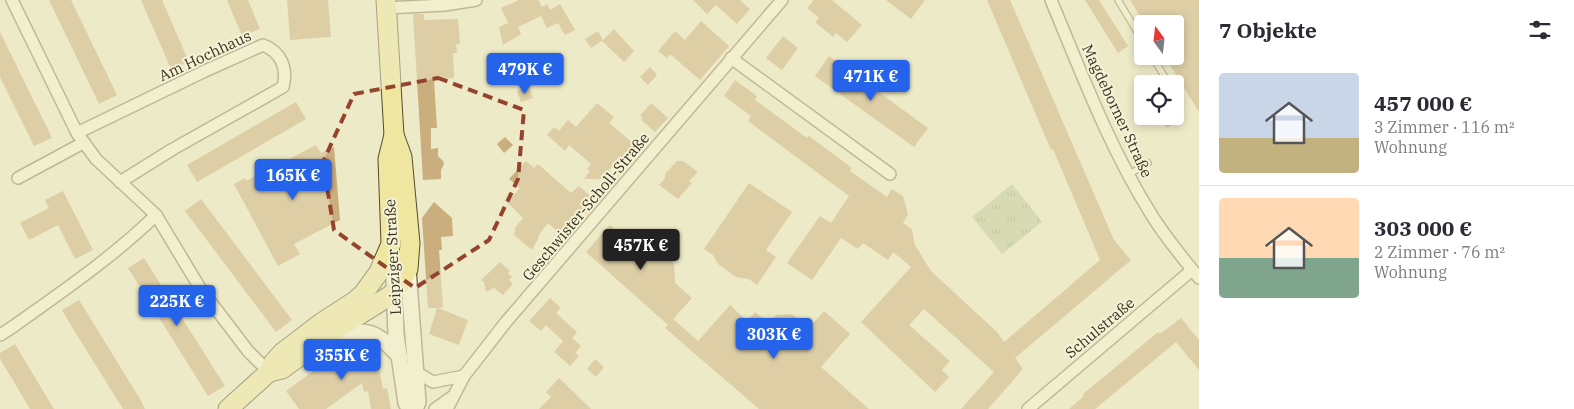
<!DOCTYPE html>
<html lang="de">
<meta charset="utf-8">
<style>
:root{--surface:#fff;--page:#f2f2f3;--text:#2b2b33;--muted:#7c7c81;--line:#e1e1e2;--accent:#2563eb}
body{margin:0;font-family:"IBM Plex Serif",serif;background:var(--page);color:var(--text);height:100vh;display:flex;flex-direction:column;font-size:19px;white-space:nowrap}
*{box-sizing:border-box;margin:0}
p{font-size:16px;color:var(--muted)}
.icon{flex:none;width:28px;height:28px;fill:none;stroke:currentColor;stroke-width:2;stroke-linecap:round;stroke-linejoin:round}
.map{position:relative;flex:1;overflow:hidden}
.drawer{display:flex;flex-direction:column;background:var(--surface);width:375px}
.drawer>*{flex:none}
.needle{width:32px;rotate:345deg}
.fabs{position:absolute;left:1134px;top:15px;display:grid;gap:10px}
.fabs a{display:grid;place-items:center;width:50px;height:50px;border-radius:5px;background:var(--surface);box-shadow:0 2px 8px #0003;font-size:25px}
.price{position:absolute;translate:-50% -42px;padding:0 11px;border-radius:5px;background:var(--accent);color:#fff;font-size:16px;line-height:32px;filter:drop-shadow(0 1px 2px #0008)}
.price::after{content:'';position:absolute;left:50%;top:30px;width:15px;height:11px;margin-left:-8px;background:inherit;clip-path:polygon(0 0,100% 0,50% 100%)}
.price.active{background:#222;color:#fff}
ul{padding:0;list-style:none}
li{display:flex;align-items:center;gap:15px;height:125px;padding:0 20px}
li+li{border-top:1px solid var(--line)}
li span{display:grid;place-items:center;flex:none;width:140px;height:100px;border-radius:5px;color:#555}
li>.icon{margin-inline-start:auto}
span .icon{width:60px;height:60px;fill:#fffc;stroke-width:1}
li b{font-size:21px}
h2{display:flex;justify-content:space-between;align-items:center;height:60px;padding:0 20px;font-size:21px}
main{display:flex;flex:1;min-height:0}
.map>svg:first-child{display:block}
.park{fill:url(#park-tufts)}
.building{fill:#caae7e}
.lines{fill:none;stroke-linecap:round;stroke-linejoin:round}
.service-casing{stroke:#887d5d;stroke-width:8}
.minor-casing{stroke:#887d5d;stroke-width:14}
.tertiary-casing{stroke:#887d5d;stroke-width:18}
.primary-casing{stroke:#564a31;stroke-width:21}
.service{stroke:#f8f5da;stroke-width:5.5}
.minor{stroke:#f8f5da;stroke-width:11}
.tertiary{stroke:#f8f5da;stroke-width:15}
.primary{stroke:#efe7a0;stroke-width:19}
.marked{fill:none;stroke:#96432e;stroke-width:4;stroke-dasharray:10 6;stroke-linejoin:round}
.labels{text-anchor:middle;stroke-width:4;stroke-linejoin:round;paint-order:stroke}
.street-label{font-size:15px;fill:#393120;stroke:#f5f2d6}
</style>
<main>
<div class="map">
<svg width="1199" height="409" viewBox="0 0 1199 409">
<defs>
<pattern id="park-tufts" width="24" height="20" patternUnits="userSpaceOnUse" patternTransform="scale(1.25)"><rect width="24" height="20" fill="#bbcb9b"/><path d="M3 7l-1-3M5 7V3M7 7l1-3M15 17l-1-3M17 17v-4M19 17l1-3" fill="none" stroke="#99a57e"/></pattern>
</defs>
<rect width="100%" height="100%" fill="#edeac7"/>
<path class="park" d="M 1012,184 L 1042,222 L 1002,254 L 972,217 Z"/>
<g class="building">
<path d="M 49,0 L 71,0 L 117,95 L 99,104 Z"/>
<path d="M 141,0 L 162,0 L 189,62 L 171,69 Z"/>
<path d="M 227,0 L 248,0 L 260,29 L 242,36 Z"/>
<path d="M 287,0 L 328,0 L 331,37 L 290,40 Z"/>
<path d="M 519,0 L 538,0 L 542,7 L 547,4 L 550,10 L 560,4 L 575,30 L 565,35 L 558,23 L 547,28 L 541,16 L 518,27 L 521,34 L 503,45 L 499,27 L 508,23 L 501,8 Z"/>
<path d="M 693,0 L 740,0 L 750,9 L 737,24 L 716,5 L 707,14 Z"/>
<path d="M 814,0 L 832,0 L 862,25 L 847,42 L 836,33 L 833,37 L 815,22 L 819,18 L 807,8 Z"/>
<path d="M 886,0 L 925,0 L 911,19 Z"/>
<path d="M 987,0 L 1010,0 L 1114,240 L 1131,260 L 1015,358 L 1023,369 L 988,409 L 961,409 L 994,372 L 924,309 L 909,325 L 950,361 L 942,370 L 949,377 L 935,392 L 861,322 L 911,267 L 893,252 L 888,260 L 863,243 L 858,249 L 841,238 L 812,280 L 787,263 L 820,216 L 831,223 L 849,196 L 748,121 L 751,116 L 724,96 L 735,80 L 757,96 L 755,100 L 807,138 L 809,136 L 852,168 L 850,171 L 887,197 L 892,189 L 903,196 L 908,214 L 903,223 L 912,229 L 915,245 L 931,271 L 997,332 L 1004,342 L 1100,260 L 1053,149 L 1051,150 Z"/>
<path d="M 1085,0 L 1099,0 L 1128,46 L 1118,53 Z"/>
<path d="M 1130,0 L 1199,0 L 1199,112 L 1170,65 L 1175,61 L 1175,24 L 1145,24 Z"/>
<path d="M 413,14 L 424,14 L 424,20 L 458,19 L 460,44 L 456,44 L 457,53 L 453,53 L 454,78 L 434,80 L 437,128 L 431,128 L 431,149 L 438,148 L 438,156 L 443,161 L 444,164 L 441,170 L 441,179 L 423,180 Z"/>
<path d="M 701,21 L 729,46 L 700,80 L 670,54 L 667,58 L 658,51 L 675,31 L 685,40 Z"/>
<path d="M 614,29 L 634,51 L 624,62 L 602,41 Z"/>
<path d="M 598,31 L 603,40 L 591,48 L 585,39 Z"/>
<path d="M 0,32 L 52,138 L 34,146 L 0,77 Z"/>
<path d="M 783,36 L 798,48 L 782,70 L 766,58 Z"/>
<path d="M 829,56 L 928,128 L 914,147 L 815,76 Z"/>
<path d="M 650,67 L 657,75 L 648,85 L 640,77 Z"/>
<path d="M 529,87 L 533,98 L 521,102 L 517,91 Z"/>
<path d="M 296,102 L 306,119 L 197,182 L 187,165 Z"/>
<path d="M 597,103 L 614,117 L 609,123 L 634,144 L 622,158 L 620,156 L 609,170 L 611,175 L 604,176 L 601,179 L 584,179 L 590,171 L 587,169 L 591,164 L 569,145 L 565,151 L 547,135 L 554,127 L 559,131 L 568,120 L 576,127 Z"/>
<path d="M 651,103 L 668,118 L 655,132 L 641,120 L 643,118 L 640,116 Z"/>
<path d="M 1159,116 L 1171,116 L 1175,123 L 1167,128 Z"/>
<path d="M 505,137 L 513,145 L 504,153 L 497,144 Z"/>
<path d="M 316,145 L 321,153 L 334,147 L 340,220 L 294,244 L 300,254 L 278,266 L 234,184 L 245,178 L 246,181 Z"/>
<path d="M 526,161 L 534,168 L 538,164 L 571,193 L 579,186 L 596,201 L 564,237 L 548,223 L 539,235 L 538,239 L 532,250 L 513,234 L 516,231 L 514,229 L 523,218 L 507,202 L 520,188 L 509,179 Z"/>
<path d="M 677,161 L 683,161 L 698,172 L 689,181 L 692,183 L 678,199 L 659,185 L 665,178 L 665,174 Z"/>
<path d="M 749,183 L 792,212 L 766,250 L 776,257 L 757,285 L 749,279 L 736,277 L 718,264 L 713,255 L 704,249 Z"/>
<path d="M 63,191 L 93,250 L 75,259 L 58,225 L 29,240 L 20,223 L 49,208 L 45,200 Z"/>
<path d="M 201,199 L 292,320 L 276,332 L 185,211 Z"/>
<path d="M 434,202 L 452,218 L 453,236 L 441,237 L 442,250 L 439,250 L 443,307 L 438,308 L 468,320 L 459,345 L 429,334 L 437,308 L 428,308 L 422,218 Z"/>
<path d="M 610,225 L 617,232 L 636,230 L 674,263 L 675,283 L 692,298 L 668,325 L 586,252 Z"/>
<path d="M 144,258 L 225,386 L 208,396 L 128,268 Z"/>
<path d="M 500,262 L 510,271 L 508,273 L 512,277 L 509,280 L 513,284 L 503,295 L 494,288 L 486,292 L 484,282 L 481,280 Z"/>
<path d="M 550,298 L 561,308 L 556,313 L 577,332 L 572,338 L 581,346 L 575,353 L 579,356 L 570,366 L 554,352 L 563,341 L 546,325 L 541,331 L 529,321 Z"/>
<path d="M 79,300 L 140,399 L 145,409 L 123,409 L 75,332 L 62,310 Z"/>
<path d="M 730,305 L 747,321 L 755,312 L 769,323 L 776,315 L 792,314 L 809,328 L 824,311 L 850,334 L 821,367 L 869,409 L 759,409 L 665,328 L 673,319 L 698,341 Z"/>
<path d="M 1181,318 L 1199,340 L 1199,370 L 1176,342 L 1095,409 L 1069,409 L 1084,396 L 1083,394 L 1128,357 L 1158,332 L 1160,334 Z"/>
<path d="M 15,344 L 28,366 L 54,409 L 30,409 L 11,377 L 0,359 L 0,353 Z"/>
<path d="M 350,344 L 377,356 L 383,389 L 387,388 L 391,409 L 371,409 L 368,391 L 364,392 L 362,383 L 326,409 L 299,409 L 286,391 Z"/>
<path d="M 595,359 L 604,367 L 596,377 L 587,369 Z"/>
<path d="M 559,378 L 591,409 L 539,409 L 551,397 L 546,392 Z"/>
</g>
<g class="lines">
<g class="service-casing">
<g id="service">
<path d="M 1118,0 L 1142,40"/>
<path d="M 1152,56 L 1169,84"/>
<path d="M 1175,93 L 1176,95"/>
<path d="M 1128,175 L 1148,163"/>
</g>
</g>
<g class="minor-casing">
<g id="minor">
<path d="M 12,0 L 77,133 L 96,159 L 156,215 L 200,288 L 248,351 L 269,372"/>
<path d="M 1051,0 C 1081,72 1109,147 1151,214 C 1165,237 1182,257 1199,278"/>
<path d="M 386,8 L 445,5 L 476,0"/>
<path d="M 731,58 L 890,174"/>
<path d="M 77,133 L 205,71 L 263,45 C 281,52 288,68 283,87 L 173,149 L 120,182"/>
<path d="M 18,178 L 83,143"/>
<path d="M 0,335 L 14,326 C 63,291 113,257 156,215"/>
<path d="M 416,372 L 433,382 L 464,376"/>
<path d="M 435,409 L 452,397"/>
<path d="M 447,409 L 464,376 L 506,322 L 782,0"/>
<path d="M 1028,409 L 1192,270"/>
</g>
</g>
<g class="tertiary-casing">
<g id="tertiary">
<path d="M 391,244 L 394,280 L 396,335 L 406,403 L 410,409"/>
<path d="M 408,269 L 418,402 L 415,409"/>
<path d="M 330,335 C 365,330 375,328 399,356"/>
</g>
</g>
<g class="primary-casing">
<g id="primary">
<path d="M 269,372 L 282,369 L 343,325 L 391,295 L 398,287 L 408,269 L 410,243 L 402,157 L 394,135 L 386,0"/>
<path d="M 228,409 L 269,372 L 273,363 L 283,352 L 321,323 L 355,301 L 363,294 L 379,272 L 391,244 L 388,159 L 394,135"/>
</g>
</g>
<use href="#service" class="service"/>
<use href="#minor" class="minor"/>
<use href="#tertiary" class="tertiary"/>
<use href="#primary" class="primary"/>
</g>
<path d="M0 0H1199V409H0ZM 438,78 L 524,110 L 518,179 L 489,240 L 415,288 L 334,230 L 323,162 L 354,94 Z" fill="#edeac7" fill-opacity=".55" fill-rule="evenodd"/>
<path class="marked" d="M 438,78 L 524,110 L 518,179 L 489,240 L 415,288 L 334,230 L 323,162 L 354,94 Z"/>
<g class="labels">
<g class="street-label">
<text transform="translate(205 56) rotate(-25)" y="5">Am Hochhaus</text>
<text transform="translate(1117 111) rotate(65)" y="5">Magdeborner Straße</text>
<text transform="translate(586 207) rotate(-50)" y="5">Geschwister-Scholl-Straße</text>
<text transform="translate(393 257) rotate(-93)" y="5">Leipziger Straße</text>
<text transform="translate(1100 328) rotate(-40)" y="5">Schulstraße</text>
</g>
</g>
</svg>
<div class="fabs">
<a><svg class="needle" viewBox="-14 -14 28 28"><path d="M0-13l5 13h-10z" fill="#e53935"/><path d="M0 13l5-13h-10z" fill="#7c7c81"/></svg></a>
<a><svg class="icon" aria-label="locate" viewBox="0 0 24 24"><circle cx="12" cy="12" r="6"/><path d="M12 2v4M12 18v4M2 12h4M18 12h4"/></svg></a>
</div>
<b class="price" style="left:525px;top:95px">479K €</b>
<b class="price" style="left:871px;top:102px">471K €</b>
<b class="price" style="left:293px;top:201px">165K €</b>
<b class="price active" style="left:641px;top:271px">457K €</b>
<b class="price" style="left:177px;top:327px">225K €</b>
<b class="price" style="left:774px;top:360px">303K €</b>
<b class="price" style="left:342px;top:381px">355K €</b>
</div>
<section class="drawer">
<h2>7 Objekte<svg class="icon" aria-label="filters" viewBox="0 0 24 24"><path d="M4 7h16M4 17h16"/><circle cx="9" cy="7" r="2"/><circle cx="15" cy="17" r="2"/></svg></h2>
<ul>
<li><span style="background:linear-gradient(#c9d6e8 65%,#c2b280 0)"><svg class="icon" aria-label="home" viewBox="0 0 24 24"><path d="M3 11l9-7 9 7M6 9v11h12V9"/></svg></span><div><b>457 000 €</b><p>3 Zimmer · 116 m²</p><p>Wohnung</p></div></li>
<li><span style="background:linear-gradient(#ffd9b3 60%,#7fa58c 0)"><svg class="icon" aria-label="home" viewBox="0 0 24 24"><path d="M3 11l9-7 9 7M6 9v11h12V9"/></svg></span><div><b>303 000 €</b><p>2 Zimmer · 76 m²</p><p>Wohnung</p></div></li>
</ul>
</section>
</main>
